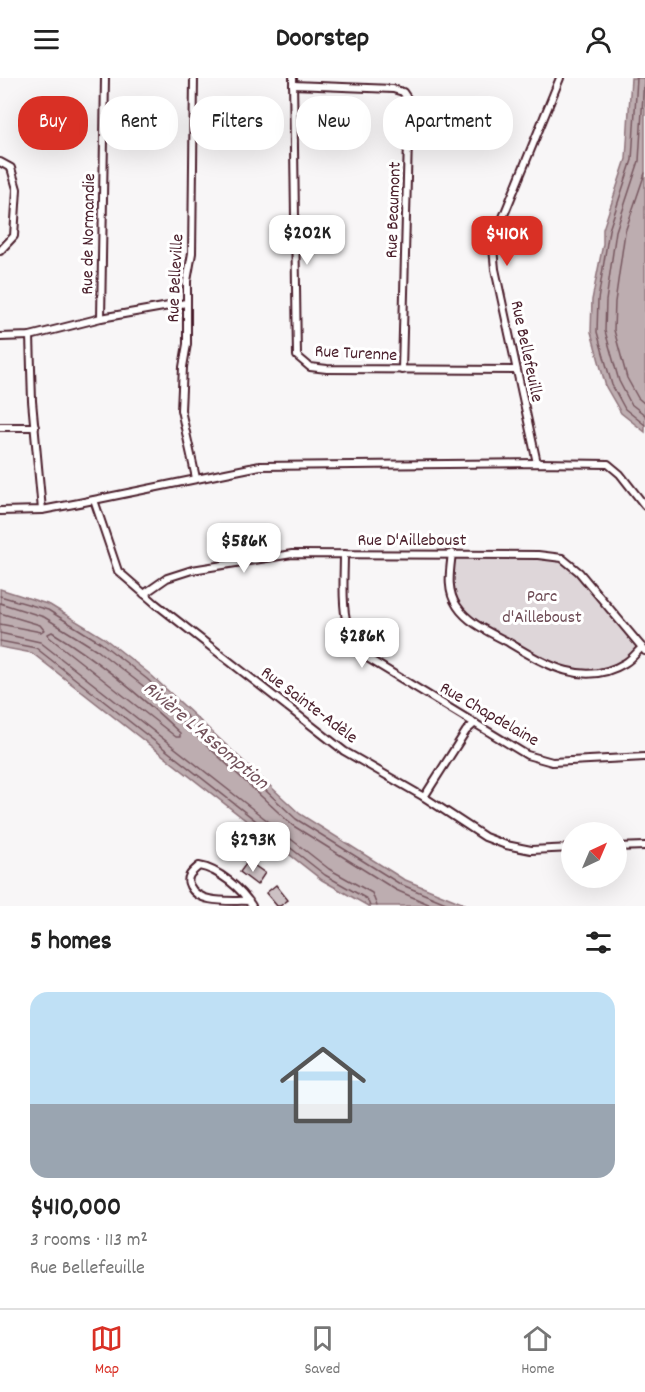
<!DOCTYPE html>
<meta charset="utf-8">
<style>
:root{--surface:#fff;--page:#f2f2f2;--text:#222;--muted:#767676;--line:#e0e0e0;--accent:#d93025}
body{margin:0;font-family:Dekko,sans-serif;background:var(--page);color:var(--text);height:100vh;display:flex;flex-direction:column;font-size:22px;white-space:nowrap}
*{box-sizing:border-box;margin:0}
p{font-size:20px;color:var(--muted)}
.icon{flex:none;width:33px;height:33px;fill:none;stroke:currentColor;stroke-width:2;stroke-linecap:round;stroke-linejoin:round}
.map{position:relative;height:828px;overflow:hidden}
.details{display:flex;flex-direction:column;background:var(--surface);flex:1}
.details>*{flex:none}
.top-card{position:absolute;left:18px;top:18px;width:609px;height:54px;display:flex;gap:12px}
.needle{width:39px;rotate:44deg}
.controls{position:absolute;left:561px;top:744px;display:grid;gap:12px}
.controls a{display:grid;place-items:center;width:66px;height:66px;border-radius:50%;background:var(--surface);box-shadow:0 6px 24px #0002;font-size:30px}
.price{position:absolute;translate:-50% -51px;padding:0 14px;border-radius:12px;background:#fff;color:#222;font-size:20px;line-height:39px;filter:drop-shadow(0 2px 3px #0008)}
.price::after{content:'';position:absolute;left:50%;top:36px;width:18px;height:14px;margin-left:-9px;background:inherit;clip-path:polygon(0 0,100% 0,50% 100%)}
.price.active{background:var(--accent);color:#fff}
ul{padding:0;list-style:none}
li{display:grid;align-content:center;gap:12px;height:318px;padding:0 30px}
li+li{border-top:2px solid var(--line)}
li span{display:grid;place-items:center;height:186px;border-radius:18px;color:#555}
li>.icon{margin-inline-start:auto}
span .icon{width:108px;height:108px;fill:#fffc;stroke-width:1}
li b{font-size:26px}
h2{display:flex;justify-content:space-between;align-items:center;height:72px;padding:0 30px;font-size:26px}
.chip{padding:0 21px;border-radius:24px;background:var(--surface);box-shadow:0 6px 24px #0002;font-size:21px;line-height:54px}
.chip.active{background:var(--accent);color:#fff}
header{display:flex;justify-content:space-between;align-items:center;height:78px;padding:0 30px;background:var(--surface);font-size:27px;font-weight:700}
.tab-bar{display:flex;justify-content:space-around;align-items:center;height:84px;border-top:2px solid var(--line);background:var(--surface);font-size:16px;color:var(--muted)}
.tab-bar a{display:grid;justify-items:center;gap:3px}
.tab-bar .active{color:var(--accent)}
.map>svg:first-child{display:block}
.green{fill:#ded6d9;stroke:#947a82;stroke-width:1.5}
.water{fill:#bdadb0;stroke:#8f747b;stroke-width:1.5}
.lines{fill:none;stroke-linecap:round;stroke-linejoin:round}
.shore{stroke:#785860;stroke-width:1.5}
.building{fill:#cdc1c4;stroke:#4a1f2b;stroke-width:1.5}
.street-casing{stroke:#4a1f2b;stroke-width:10}
.street{stroke:#fff;stroke-width:6}
.labels{text-anchor:middle;stroke-width:6;stroke-linejoin:round;paint-order:stroke}
.street-label{font-size:18px;fill:#4a1f2b;stroke:#fff}
.park-label{font-size:18px;fill:#6f4d56;stroke:#fff}
.water-label{font-size:20px;font-style:italic;fill:#72515a;stroke:#fff}
</style>
<header><svg class="icon" aria-label="menu" viewBox="0 0 24 24"><path d="M4 6h16M4 12h16M4 18h16"/></svg>Doorstep<svg class="icon" aria-label="person" viewBox="0 0 24 24"><circle cx="12" cy="8" r="4"/><path d="M4 21q1-7 8-7t8 7"/></svg></header>
<div class="map">
<svg width="645" height="828" viewBox="0 0 645 828">
<rect width="100%" height="100%" fill="#f8f6f7"/>
<filter id="ink" filterUnits="userSpaceOnUse"><feTurbulence type="fractalNoise" baseFrequency=".0167" numOctaves="2"/><feDisplacementMap in="SourceGraphic" scale="12" xChannelSelector="R" yChannelSelector="G"/><feConvolveMatrix kernelMatrix="1 2 1 2 8 2 1 2 1" color-interpolation-filters="sRGB"/></filter>
<g filter="url(#ink)">
<path class="green" d="M 452,475 L 555,479 L 569,485 L 642,569 L 627,584 L 594,597 L 554,590 L 463,535 L 449,506 Z"/>
<g class="water">
<path d="M 631,0 L 645,0 L 645,354 L 621,335 L 606,309 L 591,254 L 592,222 L 603,166 L 603,151 L 626,81 Z"/>
<path d="M 0,511 L 50,527 L 104,560 L 151,597 L 300,736 L 403,801 L 469,828 L 368,828 L 322,802 L 32,575 L 0,569 Z"/>
</g>
<g class="lines">
<g class="shore">
<path d="M 637,0 L 632,82 L 609,152 L 598,222 L 597,254 L 612,307 L 625,331 L 645,347"/>
<path d="M 644,0 L 639,83 L 616,153 L 606,223 L 605,253 L 619,303 L 631,326 L 645,337"/>
<path d="M 645,95 L 625,154 L 615,224 L 614,252 L 627,300 L 638,320 L 645,326"/>
<path d="M 0,518 L 48,532 L 101,565 L 147,601 L 296,741 L 400,806 L 453,828"/>
<path d="M 0,525 L 44,539 L 97,572 L 142,607 L 292,747 L 396,812 L 433,828"/>
<path d="M 0,535 L 40,547 L 44,552 L 41,554 L 0,546"/>
<path d="M 52,554 C 99,583 140,617 180,655 L 180,659 L 176,659 L 49,559 L 48,556 Z"/>
<path d="M 0,555 L 40,564 L 329,791 L 372,815 L 377,828"/>
<path d="M 0,563 L 36,570 L 325,797 L 367,821 L 370,828"/>
</g>
</g>
<g class="building">
<path d="M 248,783 L 265,795 L 257,807 L 240,794 Z"/>
<path d="M 276,807 L 288,822 L 280,828 L 277,828 L 266,815 Z"/>
</g>
<g class="lines">
<g class="street-casing">
<g id="street">
<path d="M 194,0 L 192,175 L 187,203 L 187,266 L 183,289 L 181,332 L 196,400"/>
<path d="M 293,0 L 297,278 L 310,289 L 327,291 L 516,292"/>
<path d="M 293,7 L 393,11 L 403,14 L 409,23 L 402,292"/>
<path d="M 0,84 L 11,90 L 17,111 L 14,158 L 0,173"/>
<path d="M 101,240 L 105,0"/>
<path d="M 30,258 L 32,323 L 42,432"/>
<path d="M 0,259 L 30,258 L 101,240 L 186,225"/>
<path d="M 0,349 L 35,349"/>
<path d="M 537,385 L 495,191 L 493,170 L 497,154 L 560,0"/>
<path d="M 94,422 L 118,493 L 156,526 L 344,673 L 424,719 L 485,759 L 506,767 L 531,772 L 572,770"/>
<path d="M 0,433 L 42,432 L 79,425 L 260,388 L 537,385 L 608,386 L 620,396 L 645,428"/>
<path d="M 452,475 C 450,493 446,512 457,528 C 468,545 489,554 506,563 C 543,585 583,611 625,585 C 632,581 637,574 642,569"/>
<path d="M 344,476 C 344,517 337,551 369,581 L 527,677 L 552,684 L 645,679"/>
<path d="M 144,516 L 167,500 L 192,492 L 292,476 L 538,477 L 562,480 L 579,494 L 645,573"/>
<path d="M 424,719 L 466,653 L 475,645"/>
<path d="M 616,769 L 645,768"/>
<path d="M 249,823 C 232,822 199,827 190,808 C 185,799 192,794 199,788 C 218,791 242,811 252,828"/>
</g>
</g>
<use href="#street" class="street"/>
</g>
</g>
<g class="labels">
<g class="street-label">
<text transform="translate(392 132) rotate(-88)" y="6">Rue Beaumont</text>
<text transform="translate(87 156) rotate(-89)" y="6">Rue de Normandie</text>
<text transform="translate(174 200) rotate(-87)" y="6">Rue Belleville</text>
<text transform="translate(528 273) rotate(78)" y="6">Rue Bellefeuille</text>
<text transform="translate(356 274) rotate(3)" y="6">Rue Turenne</text>
<text x="412" y="467">Rue D'Ailleboust</text>
<text transform="translate(310 626) rotate(37)" y="6">Rue Sainte-Adèle</text>
<text transform="translate(490 635) rotate(30)" y="6">Rue Chapdelaine</text>
</g>
<g class="park-label">
<text x="542" y="523">Parc<tspan x="542" dy="21">d'Ailleboust</tspan></text>
</g>
<g class="water-label">
<text transform="translate(207 656) rotate(40)" y="7">Rivière L'Assomption</text>
</g>
</g>
</svg>
<div class="controls">
<a><svg class="needle" viewBox="-14 -14 28 28"><path d="M0-13l5 13h-10z" fill="#e53935"/><path d="M0 13l5-13h-10z" fill="#767676"/></svg></a>
</div>
<b class="price" style="left:307px;top:188px">$202K</b>
<b class="price active" style="left:507px;top:189px">$410K</b>
<b class="price" style="left:244px;top:496px">$586K</b>
<b class="price" style="left:362px;top:591px">$286K</b>
<b class="price" style="left:253px;top:795px">$293K</b>
<div class="top-card">
<a class="chip active">Buy</a>
<a class="chip">Rent</a>
<a class="chip">Filters</a>
<a class="chip">New</a>
<a class="chip">Apartment</a>
</div>
</div>
<section class="details">
<h2>5 homes<svg class="icon" aria-label="filters" viewBox="0 0 24 24"><path d="M4 7h16M4 17h16"/><circle cx="9" cy="7" r="2"/><circle cx="15" cy="17" r="2"/></svg></h2>
<ul>
<li><span style="background:linear-gradient(#bfe0f5 60%,#9aa5b1 0)"><svg class="icon" aria-label="home" viewBox="0 0 24 24"><path d="M3 11l9-7 9 7M6 9v11h12V9"/></svg></span><div><b>$410,000</b><p>3 rooms · 113 m²</p><p>Rue Bellefeuille</p></div></li>
</ul>
</section>
<nav class="tab-bar">
<a class="active"><svg class="icon" aria-label="map" viewBox="0 0 24 24"><path d="M3 6l6-2 6 2 6-2v14l-6 2-6-2-6 2zM9 4v14M15 6v14"/></svg>Map</a>
<a><svg class="icon" aria-label="saved" viewBox="0 0 24 24"><path d="M7 4h10v16l-5-4-5 4z"/></svg>Saved</a>
<a><svg class="icon" aria-label="home" viewBox="0 0 24 24"><path d="M3 11l9-7 9 7M6 9v11h12V9"/></svg>Home</a>
</nav>
